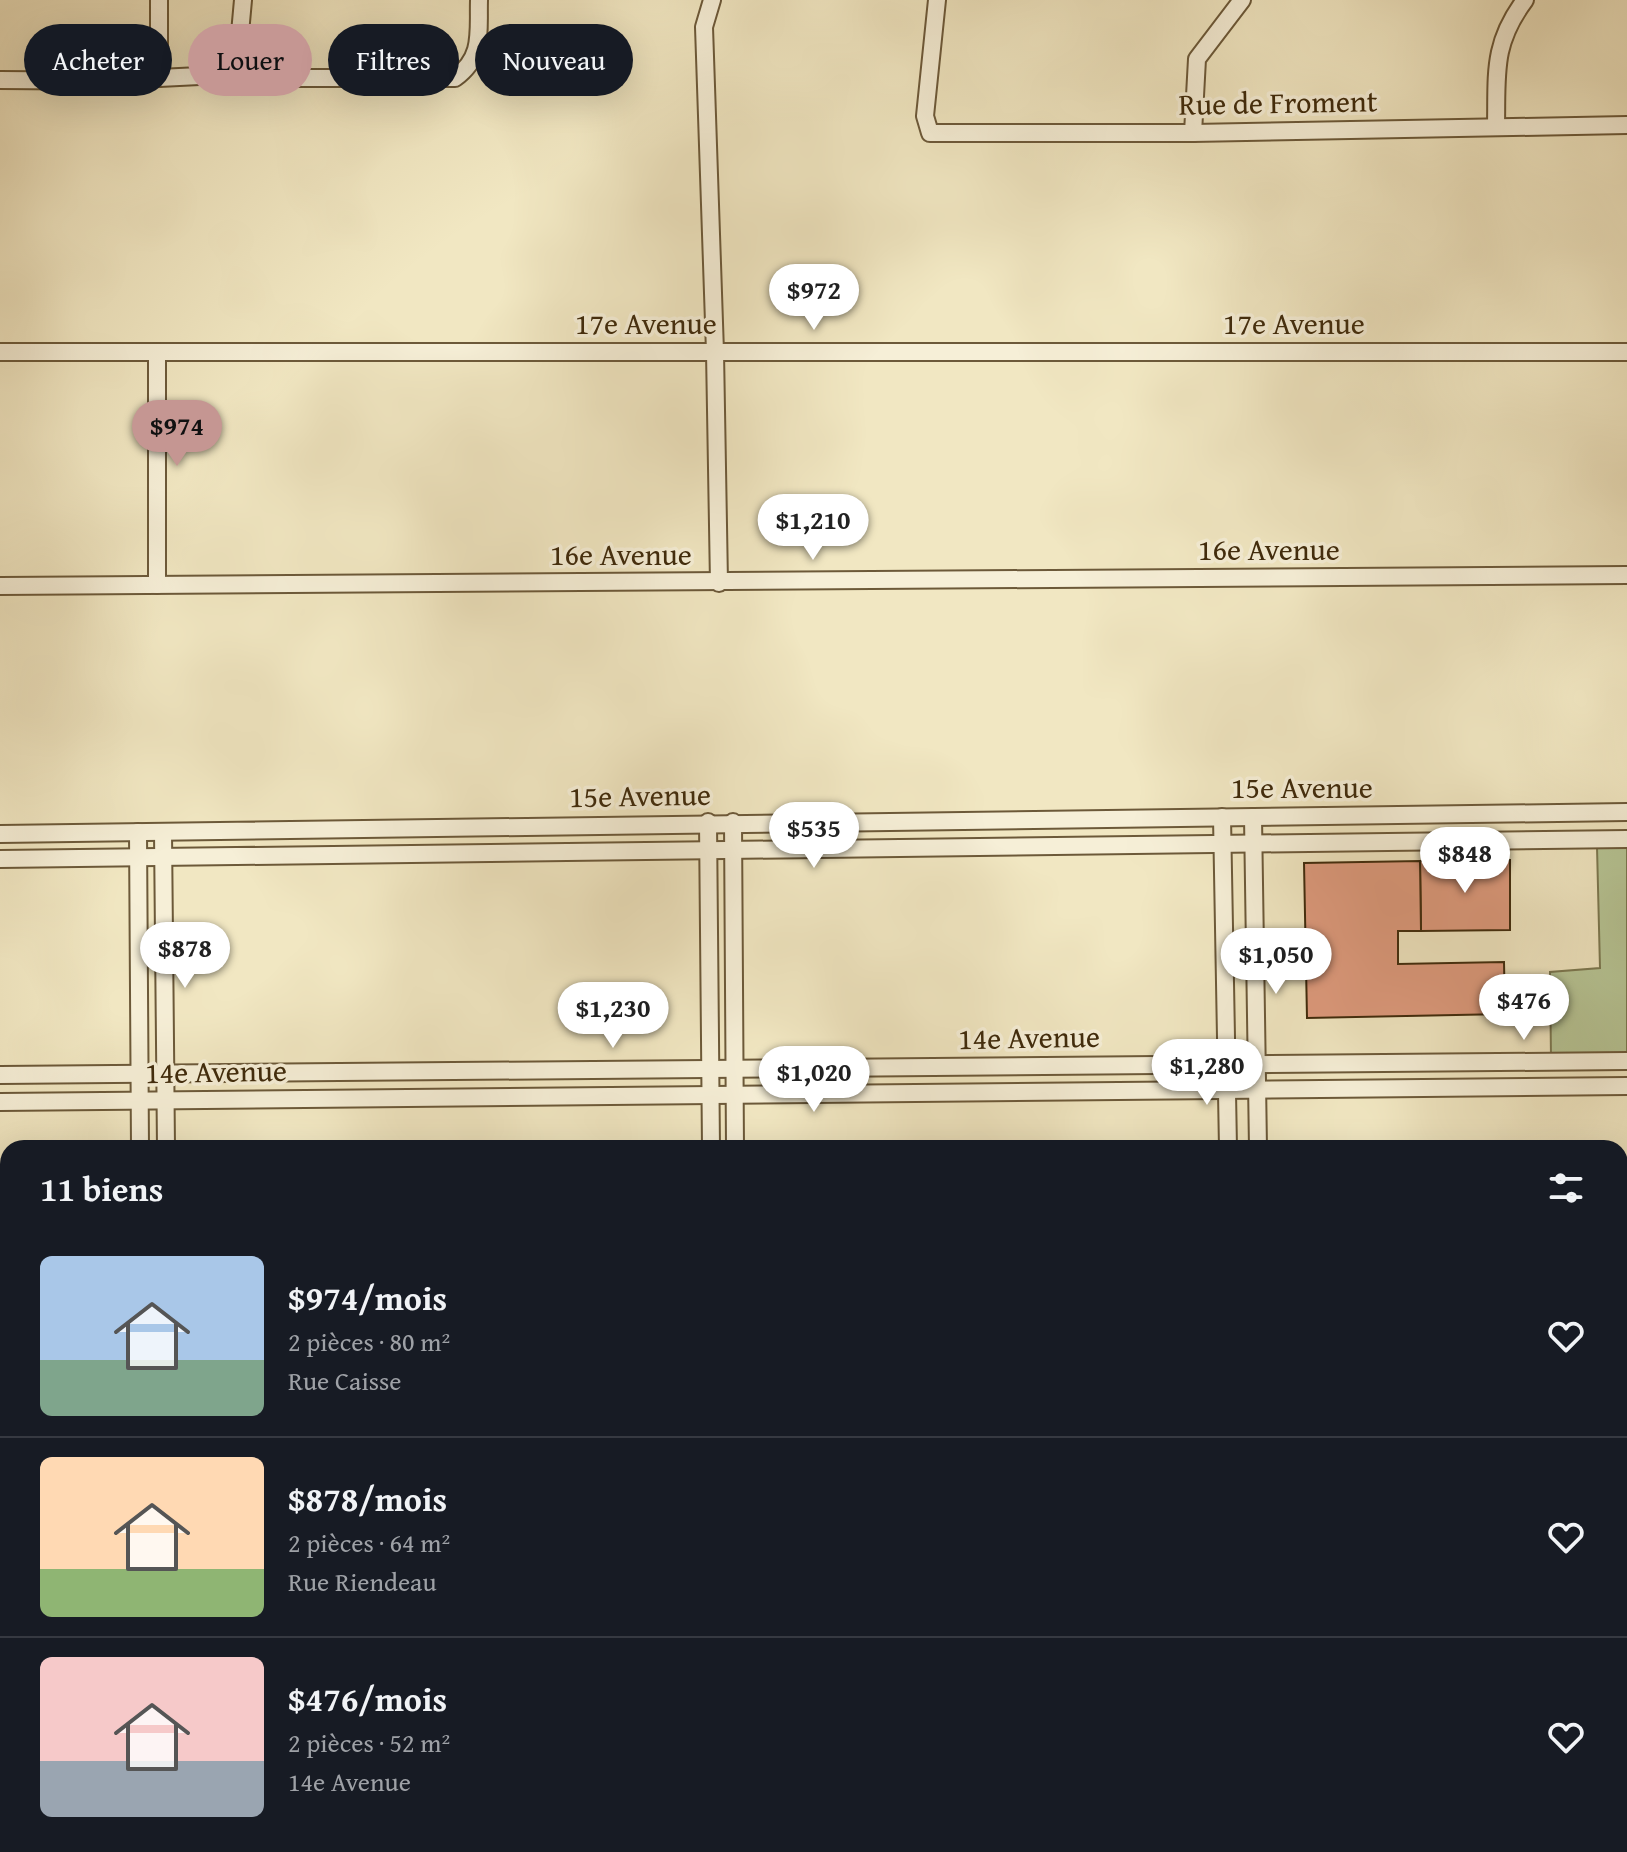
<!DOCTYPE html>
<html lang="fr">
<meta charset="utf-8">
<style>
:root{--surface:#171b24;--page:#242831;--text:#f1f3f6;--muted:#9ea1a6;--line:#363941;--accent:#c59692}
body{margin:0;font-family:"Gentium Book Plus",serif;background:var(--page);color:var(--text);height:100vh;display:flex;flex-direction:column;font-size:30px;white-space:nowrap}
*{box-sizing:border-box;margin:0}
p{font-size:26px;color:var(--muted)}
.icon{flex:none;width:44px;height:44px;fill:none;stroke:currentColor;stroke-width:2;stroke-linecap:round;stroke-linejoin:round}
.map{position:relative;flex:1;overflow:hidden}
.details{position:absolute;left:0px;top:1140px;width:1628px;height:712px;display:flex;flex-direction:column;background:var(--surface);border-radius:24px 24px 0 0;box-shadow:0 8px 32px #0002}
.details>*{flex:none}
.hud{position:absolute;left:24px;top:24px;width:800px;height:72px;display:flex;gap:16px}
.price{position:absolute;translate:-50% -68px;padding:0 18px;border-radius:28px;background:#fff;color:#222;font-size:26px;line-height:52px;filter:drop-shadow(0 2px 4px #0008)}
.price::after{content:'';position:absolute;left:50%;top:48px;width:24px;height:18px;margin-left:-12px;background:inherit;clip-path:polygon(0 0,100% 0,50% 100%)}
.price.current{background:var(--accent);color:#111}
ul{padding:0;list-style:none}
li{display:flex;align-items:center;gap:24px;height:200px;padding:0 40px}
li+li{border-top:2px solid var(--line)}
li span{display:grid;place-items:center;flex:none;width:224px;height:160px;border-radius:12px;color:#555}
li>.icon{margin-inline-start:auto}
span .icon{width:96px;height:96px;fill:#fffc;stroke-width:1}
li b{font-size:34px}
h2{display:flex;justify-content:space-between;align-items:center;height:96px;padding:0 40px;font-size:34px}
.chip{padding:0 28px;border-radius:36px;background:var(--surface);box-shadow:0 8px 32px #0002;font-size:28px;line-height:72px}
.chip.current{background:var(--accent);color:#111}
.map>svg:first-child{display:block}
.green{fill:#b7c696;stroke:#7b7850;stroke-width:2}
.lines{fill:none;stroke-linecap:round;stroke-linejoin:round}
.stream{stroke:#778375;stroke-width:6}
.building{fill:#de9a7d;stroke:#3f2a0b;stroke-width:2}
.street-casing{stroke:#6c5939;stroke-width:20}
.street{stroke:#f6efd7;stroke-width:16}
.rail{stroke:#3f2a0b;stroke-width:6;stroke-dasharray:14 14;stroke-linecap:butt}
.labels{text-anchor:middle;stroke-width:7;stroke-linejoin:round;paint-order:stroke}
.street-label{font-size:30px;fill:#3f2a0b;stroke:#f6efd7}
</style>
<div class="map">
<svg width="1627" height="1852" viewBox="0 0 1627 1852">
<rect width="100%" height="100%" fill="#f1e7c2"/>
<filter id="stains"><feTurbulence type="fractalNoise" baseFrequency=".0025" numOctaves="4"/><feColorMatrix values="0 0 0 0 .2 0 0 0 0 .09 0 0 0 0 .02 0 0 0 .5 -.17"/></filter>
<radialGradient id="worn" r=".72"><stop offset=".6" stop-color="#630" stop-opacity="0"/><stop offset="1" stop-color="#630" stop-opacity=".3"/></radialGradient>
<g class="green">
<path d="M 1627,845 L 1627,1058 L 1551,1058 L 1550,972 L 1600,968 L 1597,847 Z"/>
<path d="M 1620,1681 L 1627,1681 L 1627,1812 L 1620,1813 Z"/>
<path d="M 136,1844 L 259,1844 L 259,1852 L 96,1852 Z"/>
<path d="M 857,1844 L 1492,1844 L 1458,1852 L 853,1852 Z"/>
</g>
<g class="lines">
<g class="stream">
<path d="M 1620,1718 L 1627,1719"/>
<path d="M 1144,1852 L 1163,1844"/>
</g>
</g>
<g class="building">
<path d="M 1510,860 L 1510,930 L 1421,931 L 1420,861 Z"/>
<path d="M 1420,861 L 1421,931 L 1398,931 L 1398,964 L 1504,962 L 1505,1014 L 1307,1018 L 1304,863 Z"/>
</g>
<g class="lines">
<g class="street-casing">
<g id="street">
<path d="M 243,0 L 238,55 L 240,74 L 255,78 L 455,78 C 484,57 478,32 479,0"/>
<path d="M 712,0 L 704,27 L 715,352 L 719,583"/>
<path d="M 937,0 L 925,116 L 930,133 L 1193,133 L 1627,125"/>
<path d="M 159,78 L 240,74"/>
<path d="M 0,80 L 126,81 L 159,78 L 159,0"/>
<path d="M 1496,126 C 1497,74 1492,44 1525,0"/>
<path d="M 1193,133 L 1197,59 L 1242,0"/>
<path d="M 0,352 L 1627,352"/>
<path d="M 157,352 L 157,585"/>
<path d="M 0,586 L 1627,575"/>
<path d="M 1222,817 L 1228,1148"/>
<path d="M 1253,817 L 1258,1148"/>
<path d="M 708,822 L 711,1148"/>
<path d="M 733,822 L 735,1148"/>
<path d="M 138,832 L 140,1148"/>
<path d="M 163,832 L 166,1148"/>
<path d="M 0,834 L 1627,812"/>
<path d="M 0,859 L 1627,839"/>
<path d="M 0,1075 L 1627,1061"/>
<path d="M 0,1102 L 1627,1086"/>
<path d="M 1620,1326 L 1627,1326"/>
<path d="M 0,1367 L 8,1365"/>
<path d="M 0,1396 L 8,1394"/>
<path d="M 1620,1584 L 1627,1584"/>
<path d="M 0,1632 L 8,1630"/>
<path d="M 0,1659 L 8,1657"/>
<path d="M 729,1844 L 729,1852"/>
<path d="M 96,1852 L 136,1844"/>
</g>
</g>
<use href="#street" class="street"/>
<g class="rail">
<path d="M 1620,1839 L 1627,1838"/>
<path d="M 1548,1852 L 1593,1844"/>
</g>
</g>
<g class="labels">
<g class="street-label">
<text transform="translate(1278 103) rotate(-1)" y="10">Rue de Froment</text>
<text x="646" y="334">17e Avenue</text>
<text x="1294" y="334">17e Avenue</text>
<text x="1269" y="560">16e Avenue</text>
<text x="621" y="565">16e Avenue</text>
<text x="1302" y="798">15e Avenue</text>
<text transform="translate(640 796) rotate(-1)" y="10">15e Avenue</text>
<text transform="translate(1029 1038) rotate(-1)" y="10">14e Avenue</text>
<text transform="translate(216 1072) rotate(-1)" y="10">14e Avenue</text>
</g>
</g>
<rect width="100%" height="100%" filter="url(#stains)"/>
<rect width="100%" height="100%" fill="url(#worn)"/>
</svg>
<b class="price" style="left:814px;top:332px">$972</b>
<b class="price current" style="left:177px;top:468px">$974</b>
<b class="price" style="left:813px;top:562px">$1,210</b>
<b class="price" style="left:814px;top:870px">$535</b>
<b class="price" style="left:1465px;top:895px">$848</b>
<b class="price" style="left:185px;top:990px">$878</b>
<b class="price" style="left:1276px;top:996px">$1,050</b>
<b class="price" style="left:1524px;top:1042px">$476</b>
<b class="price" style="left:613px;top:1050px">$1,230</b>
<b class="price" style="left:1207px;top:1107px">$1,280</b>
<b class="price" style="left:814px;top:1114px">$1,020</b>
<div class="hud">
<a class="chip">Acheter</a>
<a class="chip current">Louer</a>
<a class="chip">Filtres</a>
<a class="chip">Nouveau</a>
</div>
<section class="details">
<h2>11 biens<svg class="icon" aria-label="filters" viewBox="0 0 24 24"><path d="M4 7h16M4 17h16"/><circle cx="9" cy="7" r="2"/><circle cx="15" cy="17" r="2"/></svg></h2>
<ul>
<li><span style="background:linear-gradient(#a9c7e8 65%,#7fa58c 0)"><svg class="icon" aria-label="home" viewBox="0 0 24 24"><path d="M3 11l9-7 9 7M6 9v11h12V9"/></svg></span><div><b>$974/mois</b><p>2 pièces · 80 m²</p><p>Rue Caisse</p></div><svg class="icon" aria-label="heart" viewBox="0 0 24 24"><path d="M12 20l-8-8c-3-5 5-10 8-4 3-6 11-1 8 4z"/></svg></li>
<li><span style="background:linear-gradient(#ffd9b3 70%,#8fb573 0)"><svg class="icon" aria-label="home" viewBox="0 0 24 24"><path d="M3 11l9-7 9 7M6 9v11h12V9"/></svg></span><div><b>$878/mois</b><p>2 pièces · 64 m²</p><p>Rue Riendeau</p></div><svg class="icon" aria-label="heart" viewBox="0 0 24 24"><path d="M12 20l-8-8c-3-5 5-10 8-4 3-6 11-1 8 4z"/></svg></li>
<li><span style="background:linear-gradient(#f6c9c9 65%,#9aa5b1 0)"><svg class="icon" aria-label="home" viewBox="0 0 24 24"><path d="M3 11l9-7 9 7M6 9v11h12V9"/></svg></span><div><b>$476/mois</b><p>2 pièces · 52 m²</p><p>14e Avenue</p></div><svg class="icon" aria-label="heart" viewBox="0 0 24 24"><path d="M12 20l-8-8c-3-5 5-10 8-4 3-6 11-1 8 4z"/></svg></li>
</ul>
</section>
</div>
